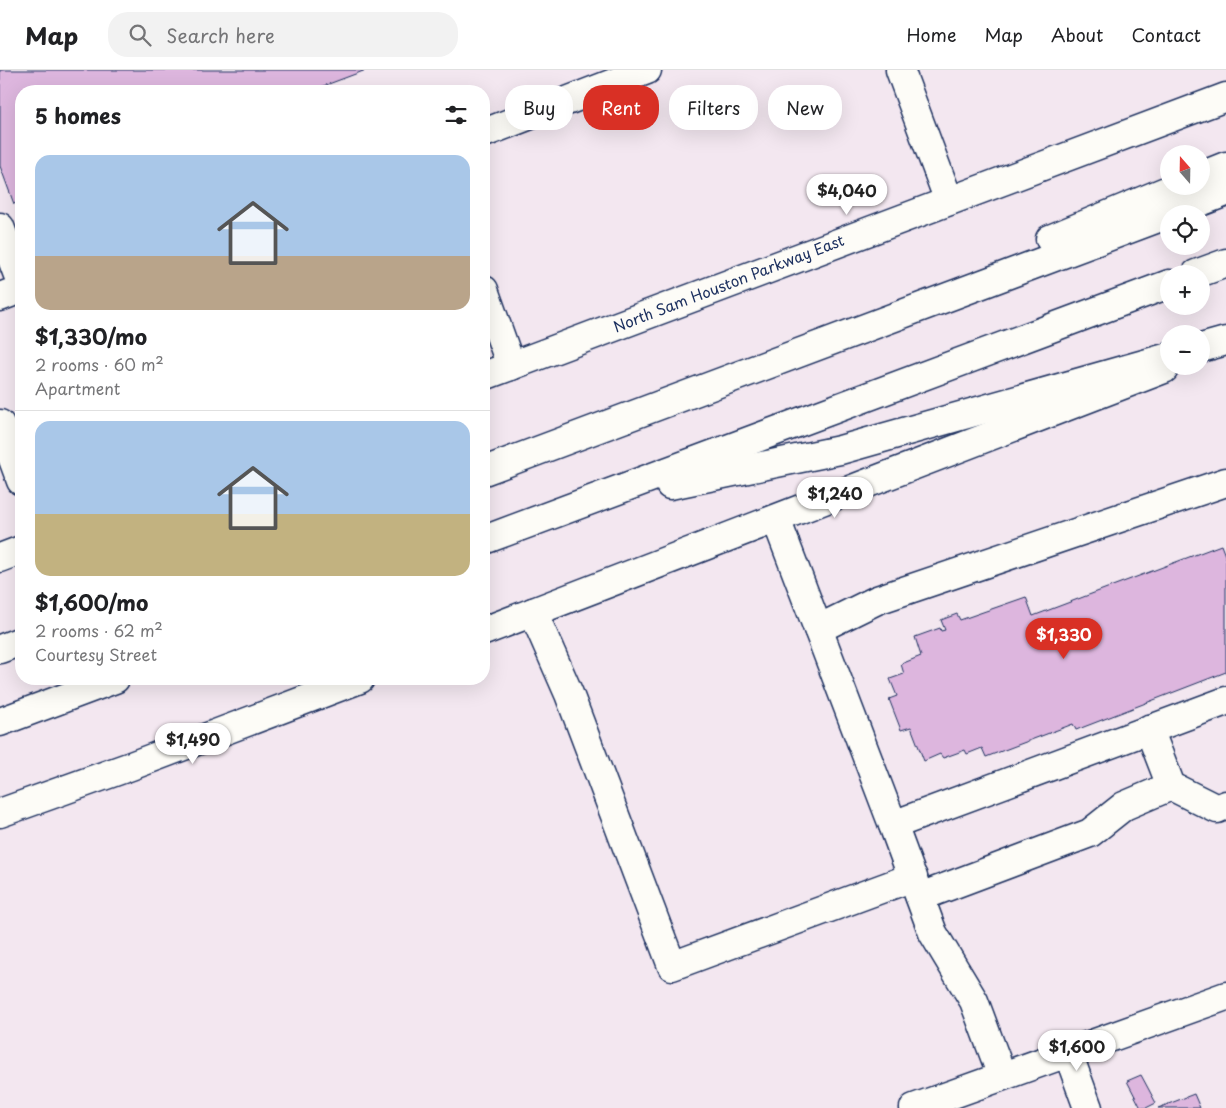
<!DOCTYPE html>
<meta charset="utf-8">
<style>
:root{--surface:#fff;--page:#f2f2f2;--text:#202124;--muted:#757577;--line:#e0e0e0;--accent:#d93025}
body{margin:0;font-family:"Playpen Sans",sans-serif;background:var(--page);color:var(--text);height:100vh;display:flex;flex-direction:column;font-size:19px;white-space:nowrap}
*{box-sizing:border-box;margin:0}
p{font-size:16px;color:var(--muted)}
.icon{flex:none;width:28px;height:28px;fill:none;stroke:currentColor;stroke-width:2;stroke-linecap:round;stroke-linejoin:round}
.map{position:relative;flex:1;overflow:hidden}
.drawer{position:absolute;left:15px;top:15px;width:475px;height:600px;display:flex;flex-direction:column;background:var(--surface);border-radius:20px;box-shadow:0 5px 20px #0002}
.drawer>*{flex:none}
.guide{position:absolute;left:505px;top:15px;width:475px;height:45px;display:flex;gap:10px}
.needle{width:32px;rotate:340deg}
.tools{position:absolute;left:1160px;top:75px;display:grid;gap:10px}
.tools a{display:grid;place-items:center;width:50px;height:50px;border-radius:50%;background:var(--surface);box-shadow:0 5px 20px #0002;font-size:25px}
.price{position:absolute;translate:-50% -42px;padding:0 11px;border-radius:18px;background:#fff;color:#222;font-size:16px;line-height:32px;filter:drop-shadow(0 1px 2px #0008)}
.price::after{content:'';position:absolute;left:50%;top:30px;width:15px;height:11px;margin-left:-8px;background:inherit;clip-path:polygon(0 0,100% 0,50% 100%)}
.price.active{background:var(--accent);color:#fff}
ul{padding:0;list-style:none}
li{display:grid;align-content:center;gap:10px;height:265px;padding:0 20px}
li+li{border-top:1px solid var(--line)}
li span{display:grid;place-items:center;height:155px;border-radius:15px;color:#555}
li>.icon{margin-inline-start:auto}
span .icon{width:90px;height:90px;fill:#fffc;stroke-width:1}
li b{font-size:21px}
h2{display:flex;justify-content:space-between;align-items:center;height:60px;padding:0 20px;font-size:21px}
.tag{padding:0 18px;border-radius:20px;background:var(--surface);box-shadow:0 5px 20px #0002;font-size:18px;line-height:45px}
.tag.active{background:var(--accent);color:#fff}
header{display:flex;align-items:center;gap:30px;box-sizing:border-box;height:70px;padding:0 25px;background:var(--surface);border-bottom:1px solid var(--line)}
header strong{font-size:24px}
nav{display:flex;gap:28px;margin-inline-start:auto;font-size:18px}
.search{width:350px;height:45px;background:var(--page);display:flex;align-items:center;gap:12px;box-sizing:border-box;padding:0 18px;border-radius:20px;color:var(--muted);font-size:19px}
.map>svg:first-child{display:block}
.building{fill:#ddb6de;stroke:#1b2f5e}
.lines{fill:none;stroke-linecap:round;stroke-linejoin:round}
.minor-casing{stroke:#1b2f5e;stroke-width:31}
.major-casing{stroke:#1b2f5e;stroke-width:31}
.highway-casing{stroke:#1b2f5e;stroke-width:31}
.minor{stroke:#fdfcf7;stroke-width:28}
.major{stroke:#fdfcf7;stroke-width:28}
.highway{stroke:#fdfcf7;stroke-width:28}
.labels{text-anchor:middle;stroke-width:5;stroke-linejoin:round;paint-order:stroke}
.street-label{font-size:15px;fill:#1b2f5e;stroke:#fdfcf7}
</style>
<header>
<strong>Map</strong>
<div class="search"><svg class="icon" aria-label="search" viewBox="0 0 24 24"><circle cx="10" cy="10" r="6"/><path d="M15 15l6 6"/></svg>Search here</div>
<nav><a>Home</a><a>Map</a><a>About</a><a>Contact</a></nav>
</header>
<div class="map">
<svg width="1226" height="1038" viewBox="0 0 1226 1038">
<rect width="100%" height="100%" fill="#f3e7f0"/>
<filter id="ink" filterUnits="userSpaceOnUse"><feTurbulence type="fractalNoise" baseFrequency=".02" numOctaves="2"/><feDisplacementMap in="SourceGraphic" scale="10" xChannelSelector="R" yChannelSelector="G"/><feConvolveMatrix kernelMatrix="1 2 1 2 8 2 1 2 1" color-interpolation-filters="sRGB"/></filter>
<g filter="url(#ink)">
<g class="building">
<path d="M 0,0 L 366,0 L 310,21 L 21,21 L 21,131 L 14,134 L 0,96 Z"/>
<path d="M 1221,475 L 1226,488 L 1226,602 L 1076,660 L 1073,654 L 986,687 L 982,678 L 967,684 L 965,680 L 943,688 L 940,684 L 924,691 L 911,657 L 901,660 L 889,629 L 897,626 L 890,609 L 904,604 L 901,594 L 921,586 L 915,567 L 940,558 L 941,561 L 945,560 L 941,550 L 957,544 L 960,550 L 1026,527 L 1033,546 Z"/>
<path d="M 1141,1005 L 1156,1033 L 1146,1038 L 1141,1038 L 1127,1011 Z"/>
<path d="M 1194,1024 L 1200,1038 L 1158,1038 Z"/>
</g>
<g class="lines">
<g class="minor-casing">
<g id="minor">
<path d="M 900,0 L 949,131"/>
<path d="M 484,63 L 647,0"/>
<path d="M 0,157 L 21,213"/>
<path d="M 484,220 L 511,296"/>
<path d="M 0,227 L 21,219"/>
<path d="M 0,354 L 21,411"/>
<path d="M 776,449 L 893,755 L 1226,631"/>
<path d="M 533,542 L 569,624 L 672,896 L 913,807"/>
<path d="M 818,559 L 877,530 L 1226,412"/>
<path d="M 1149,659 L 1171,716 L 1217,739 L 1226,735"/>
<path d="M 893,755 L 933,863 L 974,931 L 1002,1006"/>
<path d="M 920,827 L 1090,763 L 1124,736 L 1171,716"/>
<path d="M 1068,983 L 1088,1038"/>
<path d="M 914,1038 L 1226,926"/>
</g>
</g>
<g class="major-casing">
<g id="major">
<path d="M 484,306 L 1226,27"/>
<path d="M 0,488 L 21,480"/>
<path d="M 484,561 L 1164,299"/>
<path d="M 0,743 L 131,696 L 360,609"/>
</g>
</g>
<g class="highway-casing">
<g id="highway">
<path d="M 1201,106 L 1226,96"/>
<path d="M 1169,144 L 1226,122"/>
<path d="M 1050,169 L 1178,116"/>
<path d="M 1196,204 L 1226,193"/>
<path d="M 1201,278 L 1226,271"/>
<path d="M 484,401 L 1169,144"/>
<path d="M 670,415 L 840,380 L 1169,287"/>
<path d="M 484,470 L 1169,214"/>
<path d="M 0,579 L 21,571"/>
<path d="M 0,652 L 115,609"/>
</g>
</g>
<use href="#minor" class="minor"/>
<use href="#major" class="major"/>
<use href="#highway" class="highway"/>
</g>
</g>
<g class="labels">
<g class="street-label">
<text transform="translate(729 214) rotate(-21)" y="5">North Sam Houston Parkway East</text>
</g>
</g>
</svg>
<div class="tools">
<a><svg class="needle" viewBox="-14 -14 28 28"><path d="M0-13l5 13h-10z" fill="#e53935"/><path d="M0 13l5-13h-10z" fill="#757577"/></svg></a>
<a><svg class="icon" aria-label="locate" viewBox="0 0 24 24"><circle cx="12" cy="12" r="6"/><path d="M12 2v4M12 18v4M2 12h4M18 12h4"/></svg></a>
<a>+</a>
<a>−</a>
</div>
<b class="price" style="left:847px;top:146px">$4,040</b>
<b class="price" style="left:835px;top:449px">$1,240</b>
<b class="price active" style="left:1064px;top:590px">$1,330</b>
<b class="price" style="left:193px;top:695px">$1,490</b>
<b class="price" style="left:1077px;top:1002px">$1,600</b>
<div class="guide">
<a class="tag">Buy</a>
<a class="tag active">Rent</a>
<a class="tag">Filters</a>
<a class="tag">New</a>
</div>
<section class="drawer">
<h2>5 homes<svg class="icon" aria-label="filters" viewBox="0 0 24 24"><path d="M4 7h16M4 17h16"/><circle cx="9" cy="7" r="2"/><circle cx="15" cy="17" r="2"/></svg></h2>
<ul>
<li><span style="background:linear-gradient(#a9c7e8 65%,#b9a48a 0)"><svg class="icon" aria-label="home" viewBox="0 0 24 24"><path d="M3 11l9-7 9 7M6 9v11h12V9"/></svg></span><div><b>$1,330/mo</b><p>2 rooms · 60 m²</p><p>Apartment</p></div></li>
<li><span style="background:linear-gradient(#a9c7e8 60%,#c2b280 0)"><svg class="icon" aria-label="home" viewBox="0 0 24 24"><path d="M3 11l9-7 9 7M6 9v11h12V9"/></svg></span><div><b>$1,600/mo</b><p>2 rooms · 62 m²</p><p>Courtesy Street</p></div></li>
</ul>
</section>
</div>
